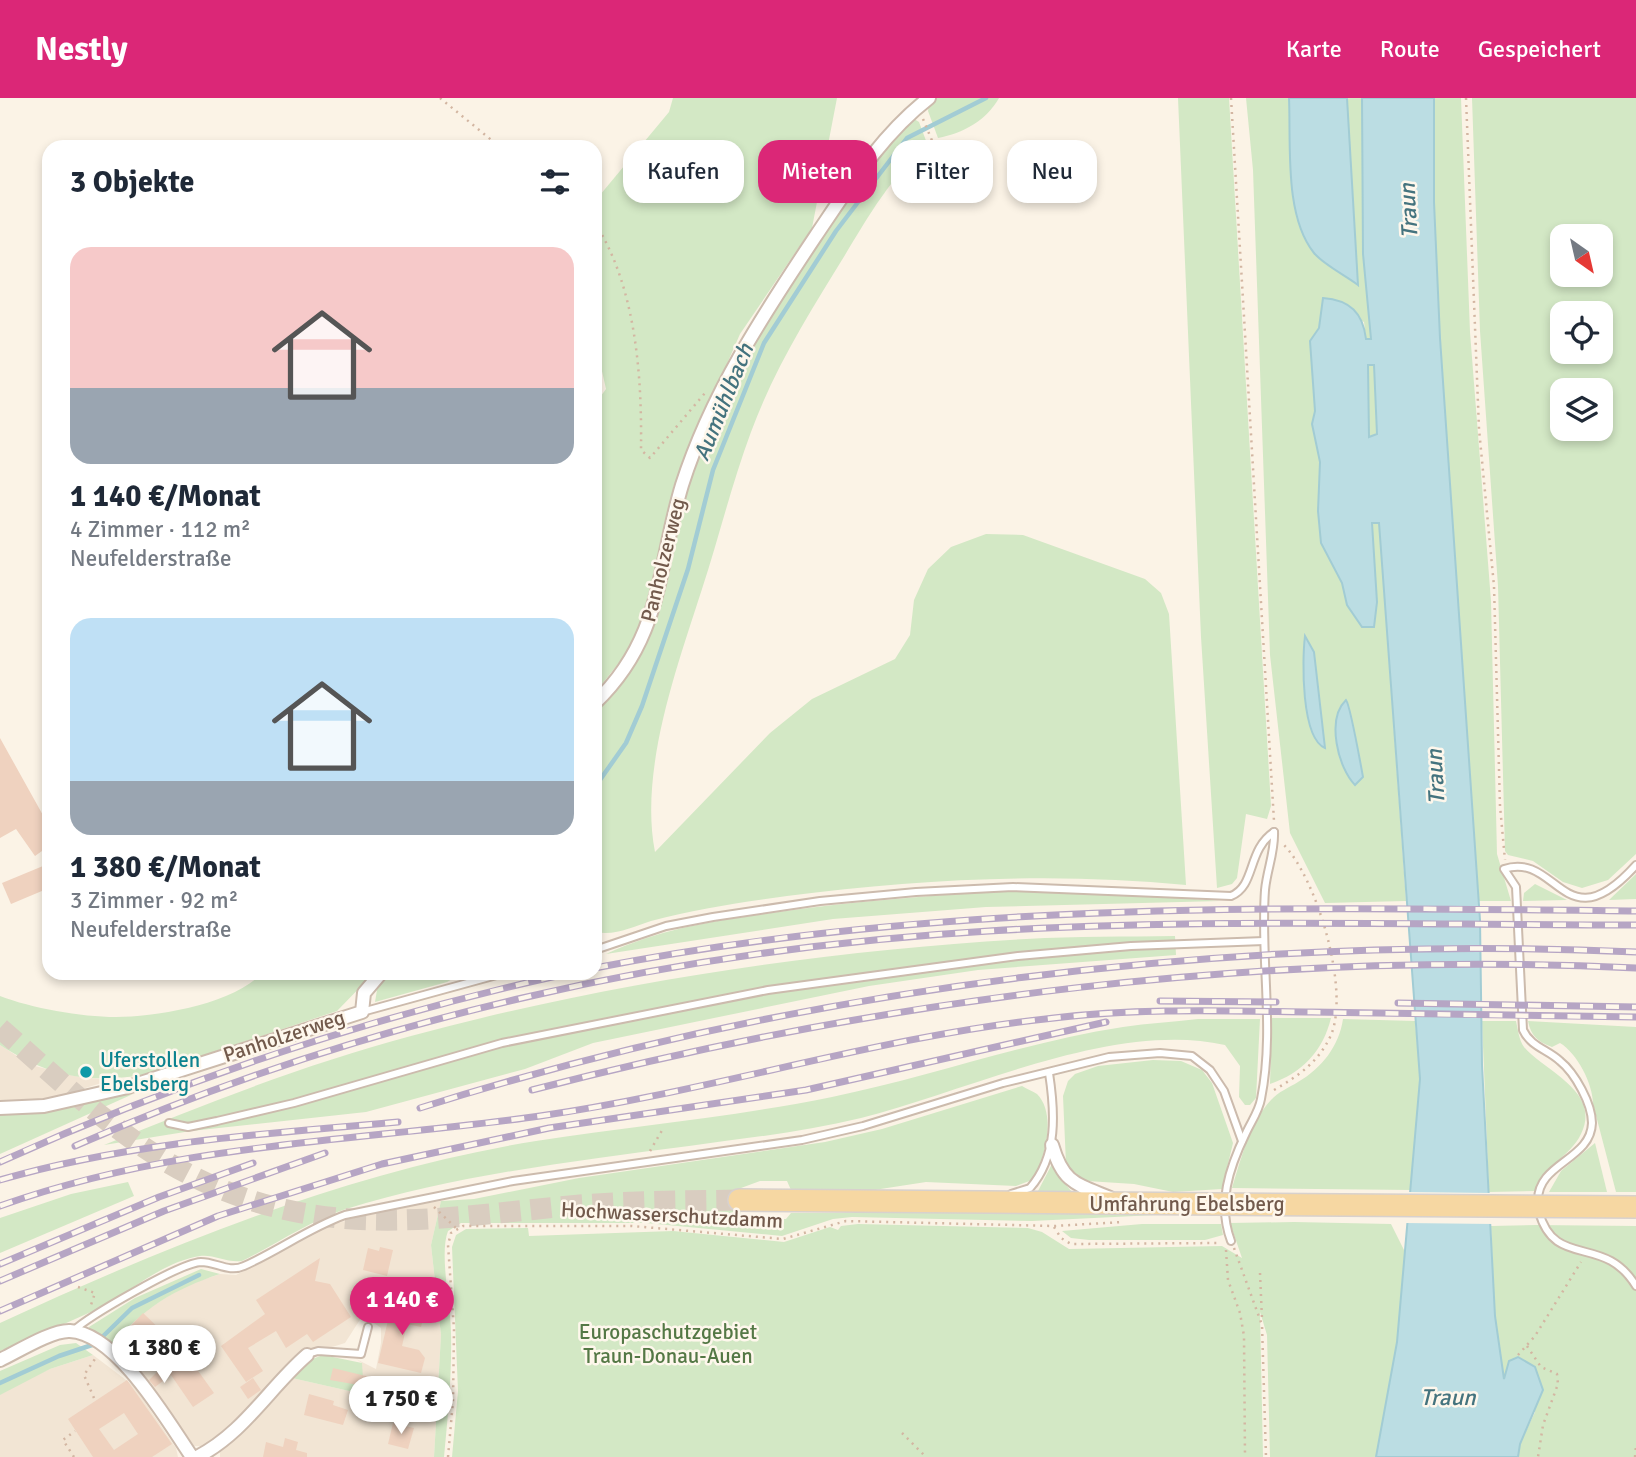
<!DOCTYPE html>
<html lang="de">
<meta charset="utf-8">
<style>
:root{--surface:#fff;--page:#f2f2f3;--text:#1f2937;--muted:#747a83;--accent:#db2777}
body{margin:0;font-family:Signika,sans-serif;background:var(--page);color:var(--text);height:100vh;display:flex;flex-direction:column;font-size:26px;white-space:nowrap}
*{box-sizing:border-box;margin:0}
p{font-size:23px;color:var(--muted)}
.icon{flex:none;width:38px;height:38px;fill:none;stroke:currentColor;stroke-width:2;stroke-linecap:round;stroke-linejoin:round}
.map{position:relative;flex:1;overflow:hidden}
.panel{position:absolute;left:42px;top:42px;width:560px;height:840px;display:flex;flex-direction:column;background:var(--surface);border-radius:21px;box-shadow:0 4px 10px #0003}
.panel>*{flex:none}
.hud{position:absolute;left:623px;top:42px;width:665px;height:63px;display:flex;gap:14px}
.needle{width:46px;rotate:146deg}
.tools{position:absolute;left:1550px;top:126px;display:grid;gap:14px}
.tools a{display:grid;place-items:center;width:63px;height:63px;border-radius:14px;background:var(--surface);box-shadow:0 4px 10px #0003;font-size:35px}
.price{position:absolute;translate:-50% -60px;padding:0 16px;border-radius:24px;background:#fff;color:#222;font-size:23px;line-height:46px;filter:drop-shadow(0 2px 4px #0008)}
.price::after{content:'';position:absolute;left:50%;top:42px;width:21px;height:16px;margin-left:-10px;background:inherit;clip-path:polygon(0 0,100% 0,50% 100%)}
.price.active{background:var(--accent);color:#fff}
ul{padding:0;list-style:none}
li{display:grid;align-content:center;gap:14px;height:371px;padding:0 28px}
li span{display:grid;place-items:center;height:217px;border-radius:21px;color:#555}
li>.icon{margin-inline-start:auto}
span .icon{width:126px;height:126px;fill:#fffc;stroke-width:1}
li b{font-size:30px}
h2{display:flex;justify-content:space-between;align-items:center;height:84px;padding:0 28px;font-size:30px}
.tag{padding:0 24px;border-radius:21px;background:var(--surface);box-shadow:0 4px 10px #0003;font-size:24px;line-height:63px}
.tag.active{background:var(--accent);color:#fff}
header{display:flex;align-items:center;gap:42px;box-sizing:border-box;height:98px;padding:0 35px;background:var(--accent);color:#fff}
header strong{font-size:33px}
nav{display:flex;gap:38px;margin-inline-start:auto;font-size:24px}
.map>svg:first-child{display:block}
.residential{fill:#f2e5d4}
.green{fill:#d3e8c5;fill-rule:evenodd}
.water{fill:#bbdde3;stroke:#a2ccd4;stroke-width:2;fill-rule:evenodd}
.pier{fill:#fbf3e6}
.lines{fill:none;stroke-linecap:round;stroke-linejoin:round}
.stream{stroke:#a2ccd4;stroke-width:4.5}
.building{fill:#efd2bf;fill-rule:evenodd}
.primary-tunnel{stroke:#d9cdc0;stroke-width:21;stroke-dasharray:21 10;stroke-linecap:butt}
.lane-casing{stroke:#ccbbad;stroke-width:10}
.street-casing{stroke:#ccbbad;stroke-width:16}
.primary-casing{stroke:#d8d1cd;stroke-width:24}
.path{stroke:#d3b6a2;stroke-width:2.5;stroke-dasharray:2 5;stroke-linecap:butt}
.lane{stroke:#fff;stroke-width:6}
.street{stroke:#fff;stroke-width:12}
.primary{stroke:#f6d7a2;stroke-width:21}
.rail-casing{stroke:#b6a5c4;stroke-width:7}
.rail{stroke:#fef7ec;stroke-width:4.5;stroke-dasharray:13;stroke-linecap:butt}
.primary-bridge-casing{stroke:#d8d1cd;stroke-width:24;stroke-linecap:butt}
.primary-bridge{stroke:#f6d7a2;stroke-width:21}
.culture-dot{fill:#0f9aa8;stroke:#fef7ec;stroke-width:2.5}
.labels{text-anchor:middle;stroke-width:5;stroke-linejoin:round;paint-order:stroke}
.street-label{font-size:21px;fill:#725a4c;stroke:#fef7ec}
.culture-label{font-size:21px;fill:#0d838f;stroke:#fef7ec;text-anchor:start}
.park-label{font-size:21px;fill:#547845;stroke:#fef7ec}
.water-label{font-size:23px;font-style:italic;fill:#44737e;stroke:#fef7ec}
</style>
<header>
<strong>Nestly</strong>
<nav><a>Karte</a><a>Route</a><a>Gespeichert</a></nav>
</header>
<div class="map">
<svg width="1636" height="1359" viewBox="0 0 1636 1359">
<rect width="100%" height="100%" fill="#fbf3e6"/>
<g class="residential">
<path d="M 0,947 L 31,967 L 79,979 L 111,982 L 47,1002 L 0,1004 Z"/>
<path d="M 441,1103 L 431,1147 L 441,1237 L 434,1359 L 220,1359 L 220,1351 L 292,1280 L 358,1295 L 362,1265 L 356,1261 L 376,1271 L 381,1245 L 381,1230 L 363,1217 L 345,1245 L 329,1250 L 302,1253 L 242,1318 L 207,1348 L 194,1348 L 138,1269 L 111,1248 L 133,1221 L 184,1188 L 220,1176 L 236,1177 L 335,1126 L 382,1112 Z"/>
<path d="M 93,1257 L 134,1288 L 176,1350 L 178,1359 L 0,1359 L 0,1297 L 3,1292 L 50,1271 Z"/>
</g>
<g class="green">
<path d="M 673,0 L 837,0 L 812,130 L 740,236 L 674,387 L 647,506 L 633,547 L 595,595 L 595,306 L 606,291 L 595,242 L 595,103 L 669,14 Z"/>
<path d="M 936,0 L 999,0 C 986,23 963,35 938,40 L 928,13 L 929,5 Z"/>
<path d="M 1178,0 L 1229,0 L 1271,708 L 1267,721 L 1246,716 L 1237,780 L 1232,786 L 1217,790 L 1201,539 Z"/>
<path d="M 1246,0 L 1289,0 L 1293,100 L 1358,186 L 1347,0 L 1362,0 L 1363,156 L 1371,241 L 1366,241 L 1364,224 L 1323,200 L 1319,230 L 1310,243 L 1315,313 L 1312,326 L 1320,364 L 1318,413 L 1321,445 L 1342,485 L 1347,507 L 1373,463 L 1372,424 L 1379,424 L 1406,803 L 1325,805 L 1290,735 L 1270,557 L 1253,72 Z"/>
<path d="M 1434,0 L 1461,0 L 1470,234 L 1491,503 L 1497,756 L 1511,803 L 1479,803 L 1440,240 L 1434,104 Z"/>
<path d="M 1472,0 L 1636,0 L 1636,756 L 1608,782 L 1582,790 L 1563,784 L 1533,763 L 1508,757 L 1505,753 L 1498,488 L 1480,233 ZM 1563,138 L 1601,138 L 1601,177 L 1563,177 ZM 1563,215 L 1601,215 L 1601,254 L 1563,254 ZM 1563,292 L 1601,292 L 1601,331 L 1563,331 Z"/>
<path d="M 911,19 L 919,24 L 928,48 C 893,75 868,119 845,157 C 810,214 774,271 751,334 C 732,385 719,439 702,491 C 677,569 639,672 655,754 L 770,635 L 812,601 L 895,561 L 910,537 L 914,502 L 928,471 L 951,449 L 986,436 L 1023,437 L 1145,481 L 1161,495 L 1169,516 L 1186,787 C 1054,774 919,781 787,798 C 742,804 695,811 651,823 C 632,829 616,838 595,834 L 595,612 L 620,589 L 644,549 L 661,507 L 686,388 L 752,242 L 877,56 Z"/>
<path d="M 1368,267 L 1374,267 L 1377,337 L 1369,339 Z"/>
<path d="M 1636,776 L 1636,801 L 1609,802 Z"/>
<path d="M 1535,786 L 1567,802 L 1523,803 L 1524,795 Z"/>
<path d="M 1008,792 L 1087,793 L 1220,803 L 986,809 L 833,821 L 606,856 C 661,830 718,822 778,814 C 854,803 931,798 1008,792 Z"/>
<path d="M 1175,838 L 1176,857 L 978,872 L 869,888 L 593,945 L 525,971 L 366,1014 L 191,1033 L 104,1047 C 205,1006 306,966 411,938 C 611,884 819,853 1026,841 C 1076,838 1126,839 1175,838 Z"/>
<path d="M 262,875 L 374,875 L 337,913 L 143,977 C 87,986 48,978 0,947 L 0,898 C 31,910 81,919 116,919 C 156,919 234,906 262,875 Z"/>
<path d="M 393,875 L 463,875 L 447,884 L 375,904 L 378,886 Z"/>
<path d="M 1272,920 L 1331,920 C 1323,953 1302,975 1270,986 Z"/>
<path d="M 1198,921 L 1260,921 L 1256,1000 L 1250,1007 L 1245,1007 L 1239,999 L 1240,968 L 1225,947 C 1114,922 968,993 861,1020 C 804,1034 746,1040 689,1048 C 574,1063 456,1077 346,1111 C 309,1123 277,1146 242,1163 C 227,1165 213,1156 200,1158 C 162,1164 132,1193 99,1210 C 67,1226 33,1238 0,1253 L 0,1225 C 171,1146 350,1073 536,1043 C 635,1028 734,1019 832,999 C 930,979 1025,944 1123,929 C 1148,925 1173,924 1198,921 Z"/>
<path d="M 1343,921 L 1415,923 L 1420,981 L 1412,1092 L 1232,1090 C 1241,1061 1250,1024 1271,1002 C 1278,994 1290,989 1298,984 C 1322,970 1339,948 1343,921 Z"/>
<path d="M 1482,923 L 1516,923 C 1518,932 1519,942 1524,949 C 1544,973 1602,993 1581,1036 C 1570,1059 1544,1067 1535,1093 L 1489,1094 Z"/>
<path d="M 1528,923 L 1636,929 L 1636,1094 L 1616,1094 L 1593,1006 C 1593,986 1577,955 1560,945 L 1552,949 C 1538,944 1531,938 1528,923 Z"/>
<path d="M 1153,962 L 1181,963 L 1202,972 L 1212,985 L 1233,1045 L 1222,1091 L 1173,1094 L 1134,1086 L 1087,1083 L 1074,1077 L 1066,1066 L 1063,998 L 1068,983 L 1075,976 L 1098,968 Z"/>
<path d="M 1022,988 C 1026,991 1033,993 1037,996 C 1057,1016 1045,1062 1032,1082 L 1016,1088 L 926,1084 L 861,1094 L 791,1092 L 787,1083 L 760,1083 L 733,1093 L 729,1105 C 741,1122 768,1121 786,1121 L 791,1115 L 1197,1115 L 1032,1123 L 852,1119 L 833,1121 L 782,1138 L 646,1125 L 461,1125 L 448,1133 C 439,1156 451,1208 451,1235 C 452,1276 448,1318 444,1359 L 434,1359 L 441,1237 L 431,1147 L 441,1103 L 474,1101 L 579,1080 L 825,1044 L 882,1031 Z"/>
<path d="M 133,996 L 0,1056 L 0,1015 Z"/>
<path d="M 1595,1045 L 1607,1094 L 1549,1094 L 1561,1073 Z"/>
<path d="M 1053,1064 L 1060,1080 L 1072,1094 L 1037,1095 Z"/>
<path d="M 128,1084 L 134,1098 L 0,1155 L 0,1120 L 71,1096 Z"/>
<path d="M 1294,1124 L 1391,1126 L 1405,1154 L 1397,1244 L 1376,1359 L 1270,1359 L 1267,1237 L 1260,1214 L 1263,1359 L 452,1359 L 458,1293 L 452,1149 L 456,1137 L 466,1131 L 528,1130 L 529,1138 L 673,1133 L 784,1144 L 830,1129 L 838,1132 L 841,1128 L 858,1126 L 1028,1130 L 1042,1134 L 1069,1151 L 1222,1148 L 1242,1160 L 1230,1125 Z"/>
<path d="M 1142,1126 L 1221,1126 L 1223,1137 L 1205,1142 L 1089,1142 L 1071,1140 L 1062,1133 Z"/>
<path d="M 1536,1127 L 1636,1128 L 1636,1359 L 1518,1359 L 1520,1346 L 1535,1314 L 1504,1283 L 1495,1218 L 1491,1128 Z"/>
<path d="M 201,1171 L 220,1176 C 174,1191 142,1211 111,1248 L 89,1233 L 89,1229 L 135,1200 Z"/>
<path d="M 76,1245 L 93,1257 L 50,1271 L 0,1297 L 0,1273 L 60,1247 Z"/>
<path d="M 323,1257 L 362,1265 L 363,1281 L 358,1295 L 292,1280 L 304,1264 Z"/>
</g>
<g class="water">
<path d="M 1289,0 L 1347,0 L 1358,187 C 1345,177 1324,167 1314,155 C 1284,118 1291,46 1289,0 Z"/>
<path d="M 1362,0 L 1434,0 L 1434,104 L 1440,240 L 1480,822 L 1482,967 L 1495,1218 L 1504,1281 L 1509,1263 L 1518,1259 L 1535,1269 L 1543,1292 L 1520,1346 L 1518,1359 L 1376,1359 L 1397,1244 L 1420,981 L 1379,425 L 1372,425 L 1377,504 L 1374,529 L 1362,529 L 1347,507 L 1342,485 L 1321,445 L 1318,413 L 1320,364 L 1312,326 L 1315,313 L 1310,243 L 1319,230 L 1323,200 C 1350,202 1363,215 1366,241 L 1371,241 L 1363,156 ZM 1368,267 L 1374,267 L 1377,336 L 1369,339 Z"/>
<path d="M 1305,538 L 1314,554 L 1325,650 C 1301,640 1302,562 1305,538 Z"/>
<path d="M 1346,602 C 1350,607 1361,668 1363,679 L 1355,687 C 1338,670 1326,621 1346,602 Z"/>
</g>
<path class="pier" d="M 1408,1094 L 1493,1095 L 1494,1126 L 1405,1125 Z"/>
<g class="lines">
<g class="stream">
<path d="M 595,689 L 626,645 L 642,608 L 688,471 L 713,372 L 764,245 L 836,133 L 907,40 L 986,0"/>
<path d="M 0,1285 L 59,1258 L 95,1246 L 132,1210 L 199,1177"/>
</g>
</g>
<g class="building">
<path d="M 0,640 L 49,728 L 49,748 L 35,758 L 16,731 L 0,740 Z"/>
<path d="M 43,768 L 49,790 L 11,806 L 2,785 Z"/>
<path d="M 380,1149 L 393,1152 L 387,1178 L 363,1172 L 368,1150 L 379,1153 Z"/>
<path d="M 320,1160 L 315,1183 L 330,1186 L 351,1219 L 313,1244 L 307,1236 L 286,1250 L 276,1233 L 248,1250 L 263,1273 L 246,1284 L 221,1248 L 265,1216 L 256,1202 Z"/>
<path d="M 393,1201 L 426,1209 L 421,1229 L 407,1226 L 402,1248 L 419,1252 L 425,1260 L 421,1275 L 378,1265 Z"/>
<path d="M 143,1215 L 171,1242 L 174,1239 L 190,1254 L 203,1245 L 213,1258 L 196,1270 L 214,1295 L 193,1309 L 171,1277 L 155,1289 L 149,1282 L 162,1269 L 125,1234 Z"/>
<path d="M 333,1270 L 378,1281 L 376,1290 L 330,1282 Z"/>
<path d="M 253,1280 L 261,1292 L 248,1301 L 240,1289 Z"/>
<path d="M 127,1282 L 172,1346 L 152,1359 L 93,1359 L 68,1321 ZM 124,1315 L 138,1336 L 114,1352 L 99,1331 Z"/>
<path d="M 309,1296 L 334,1303 L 333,1307 L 348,1312 L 343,1327 L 304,1317 Z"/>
<path d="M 393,1325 L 414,1330 L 408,1351 L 388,1346 Z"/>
<path d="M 285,1340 L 298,1344 L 296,1352 L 307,1355 L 307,1359 L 263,1359 L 266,1344 L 283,1349 Z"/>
</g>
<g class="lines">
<path class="primary-tunnel" d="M 0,930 C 66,988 130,1051 211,1087 C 338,1143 449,1118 580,1107 C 633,1103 686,1103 739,1102"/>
<g class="lane-casing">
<g id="lane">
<path d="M 595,852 L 666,828 L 713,819 L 820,803 L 916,794 L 1013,789 L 1231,798 C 1256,788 1247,752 1274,734"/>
<path d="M 362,914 L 504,875"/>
<path d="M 169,1025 L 188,1029 L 217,1023 L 294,1005 L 502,945 L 768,892 L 1018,858 L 1131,848 L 1264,843"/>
<path d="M 1011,1096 L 1030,1090 C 1058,1058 1055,1014 1049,975"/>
<path d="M 1538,1103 C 1537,1065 1591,1062 1592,1025 C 1592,1006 1575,975 1560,963 C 1547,951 1531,949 1523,932 L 1516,789 L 1504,771 C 1558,753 1564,847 1636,767"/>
<path d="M 1539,1114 C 1555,1172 1604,1135 1636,1188"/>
<path d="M 1231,1143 C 1217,1106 1229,1070 1246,1035 C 1251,1024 1259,1013 1261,1001 C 1275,932 1260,861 1265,792 C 1267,771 1275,754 1274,734"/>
<path d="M 73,1233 C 89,1218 180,1165 201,1164 C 216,1164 229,1175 244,1168 C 278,1153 309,1130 345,1117 L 513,1083 L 802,1042 L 863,1028 L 1003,985 L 1109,959 L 1160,955 L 1192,958 L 1210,972 L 1224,993 L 1242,1043"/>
<path d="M 308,1256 L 318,1253 L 361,1256 L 368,1229"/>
</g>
</g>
<g class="street-casing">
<g id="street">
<path d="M 595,605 C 663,540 657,470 682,387 C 711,296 763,217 815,139 C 849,89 881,37 929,0"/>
<path d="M 0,1010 L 44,1008 L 128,989 L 362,914 L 364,895 L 381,875"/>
<path d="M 1052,1047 C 1063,1085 1076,1086 1110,1100"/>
<path d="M 0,1262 C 17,1254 52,1232 70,1233 C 117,1235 168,1324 192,1359"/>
<path d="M 197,1359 C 244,1335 269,1290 307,1257"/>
</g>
</g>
<g class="primary-casing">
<path id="primary" d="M 739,1102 L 1214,1106"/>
</g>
<g class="path">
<path d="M 440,0 L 500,49"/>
<path d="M 1231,0 L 1274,723"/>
<path d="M 1466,0 L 1479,331 L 1494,488 L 1500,708 L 1505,762"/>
<path d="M 923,21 L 933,45"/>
<path d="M 595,125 C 636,189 642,278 641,352 L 650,360 L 705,295"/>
<path d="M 1274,992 C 1298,978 1319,964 1331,937 C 1350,892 1317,780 1283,746"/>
<path d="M 650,1053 L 664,1029"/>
<path d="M 434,1109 L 457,1131"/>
<path d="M 1054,1129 L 1061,1140 L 1071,1146 L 1221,1145"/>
<path d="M 1234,1150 L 1262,1227 L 1266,1359"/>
<path d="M 1226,1152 L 1228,1182 L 1240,1215 L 1244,1238 L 1245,1359"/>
<path d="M 1260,1175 L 1262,1221"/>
<path d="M 78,1189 L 95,1195 L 91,1207"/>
<path d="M 1527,1248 L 1541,1269 L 1557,1276 L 1558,1286 L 1543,1327 L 1538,1359"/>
<path d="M 1518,1257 L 1535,1238 L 1581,1164"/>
<path d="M 94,1300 L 84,1277 L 97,1258"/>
<path d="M 902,1335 L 926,1359"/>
<path d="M 74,1359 L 63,1342 L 75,1333"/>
<path d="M 448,1359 L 453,1303 L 454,1231 L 448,1147 L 451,1135 L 463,1128 L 632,1128 L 783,1141 L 846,1123 L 1054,1128 L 1123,1124"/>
<path d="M 1635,1359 L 1636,1348"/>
</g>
<use href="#lane" class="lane"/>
<use href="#street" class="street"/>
<use href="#primary" class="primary"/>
<g class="rail-casing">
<g id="rail">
<path d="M 595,870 C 938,802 1288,809 1636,813"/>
<path d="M 1160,903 L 1276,904"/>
<path d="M 1398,905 L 1636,909"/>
<path d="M 532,992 C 891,899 1265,852 1636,870"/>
<path d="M 420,1010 C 805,888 1233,836 1636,854"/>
<path d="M 75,1048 C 362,922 676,851 989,833 C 1204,820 1420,827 1636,827"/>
<path d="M 0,1064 C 183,981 373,918 570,875"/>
<path d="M 0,1082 C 130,1044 263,1036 398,1024"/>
<path d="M 0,1108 C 180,1044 354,1044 540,1018 C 713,993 880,938 1054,920 C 1139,910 1226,913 1312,914 C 1420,916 1528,918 1636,919"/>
<path d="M 0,1166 L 159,1099 L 253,1065"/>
<path d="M 0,1183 L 164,1113 L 325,1055"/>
<path d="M 0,1213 L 218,1118 L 382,1066 L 549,1030 L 806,992 L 1106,924"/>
</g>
</g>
<use href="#rail" class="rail"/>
<g class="primary-bridge-casing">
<path id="primary-bridge" d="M 1214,1106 L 1636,1109"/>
</g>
<use href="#primary-bridge" class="primary-bridge"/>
</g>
<circle class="culture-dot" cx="86" cy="974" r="7"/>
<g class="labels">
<g class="street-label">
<text transform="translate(663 462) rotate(-76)" y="7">Panholzerweg</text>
<text transform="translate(284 938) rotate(-18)" y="7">Panholzerweg</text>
<text x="1187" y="1113">Umfahrung Ebelsberg</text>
<text transform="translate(672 1117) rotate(3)" y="7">Hochwasserschutzdamm</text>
</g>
<g class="culture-label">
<text x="100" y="969">Uferstollen<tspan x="100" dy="24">Ebelsberg</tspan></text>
</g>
<g class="park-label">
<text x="668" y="1241">Europaschutzgebiet<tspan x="668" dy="24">Traun-Donau-Auen</tspan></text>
</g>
<g class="water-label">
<text transform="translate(1408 113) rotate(-93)" y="8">Traun</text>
<text transform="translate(723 304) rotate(-68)" y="8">Aumühlbach</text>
<text transform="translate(1435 679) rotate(-93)" y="8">Traun</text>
<text x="1448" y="1307">Traun</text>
</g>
</g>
</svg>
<div class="tools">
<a><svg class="needle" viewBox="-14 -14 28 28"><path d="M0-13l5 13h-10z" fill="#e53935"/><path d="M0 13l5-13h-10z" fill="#747a83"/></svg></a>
<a><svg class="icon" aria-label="locate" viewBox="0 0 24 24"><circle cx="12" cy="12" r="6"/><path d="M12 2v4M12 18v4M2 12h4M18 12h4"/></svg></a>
<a><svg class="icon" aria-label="layers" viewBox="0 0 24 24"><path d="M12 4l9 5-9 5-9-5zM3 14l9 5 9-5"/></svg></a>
</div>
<b class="price active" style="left:402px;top:1239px">1 140 €</b>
<b class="price" style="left:164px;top:1287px">1 380 €</b>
<b class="price" style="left:401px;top:1338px">1 750 €</b>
<div class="hud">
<a class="tag">Kaufen</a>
<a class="tag active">Mieten</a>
<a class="tag">Filter</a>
<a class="tag">Neu</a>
</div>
<section class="panel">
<h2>3 Objekte<svg class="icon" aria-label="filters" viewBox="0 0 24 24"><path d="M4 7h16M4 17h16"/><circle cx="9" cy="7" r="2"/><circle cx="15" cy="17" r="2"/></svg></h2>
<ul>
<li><span style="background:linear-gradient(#f6c9c9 65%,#9aa5b1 0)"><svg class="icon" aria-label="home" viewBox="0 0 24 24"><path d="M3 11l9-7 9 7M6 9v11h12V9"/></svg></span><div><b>1 140 €/Monat</b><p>4 Zimmer · 112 m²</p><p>Neufelderstraße</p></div></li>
<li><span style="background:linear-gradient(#bfe0f5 75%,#9aa5b1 0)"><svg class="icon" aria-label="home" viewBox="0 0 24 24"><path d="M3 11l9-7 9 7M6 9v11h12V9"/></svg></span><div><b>1 380 €/Monat</b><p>3 Zimmer · 92 m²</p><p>Neufelderstraße</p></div></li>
</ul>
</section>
</div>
